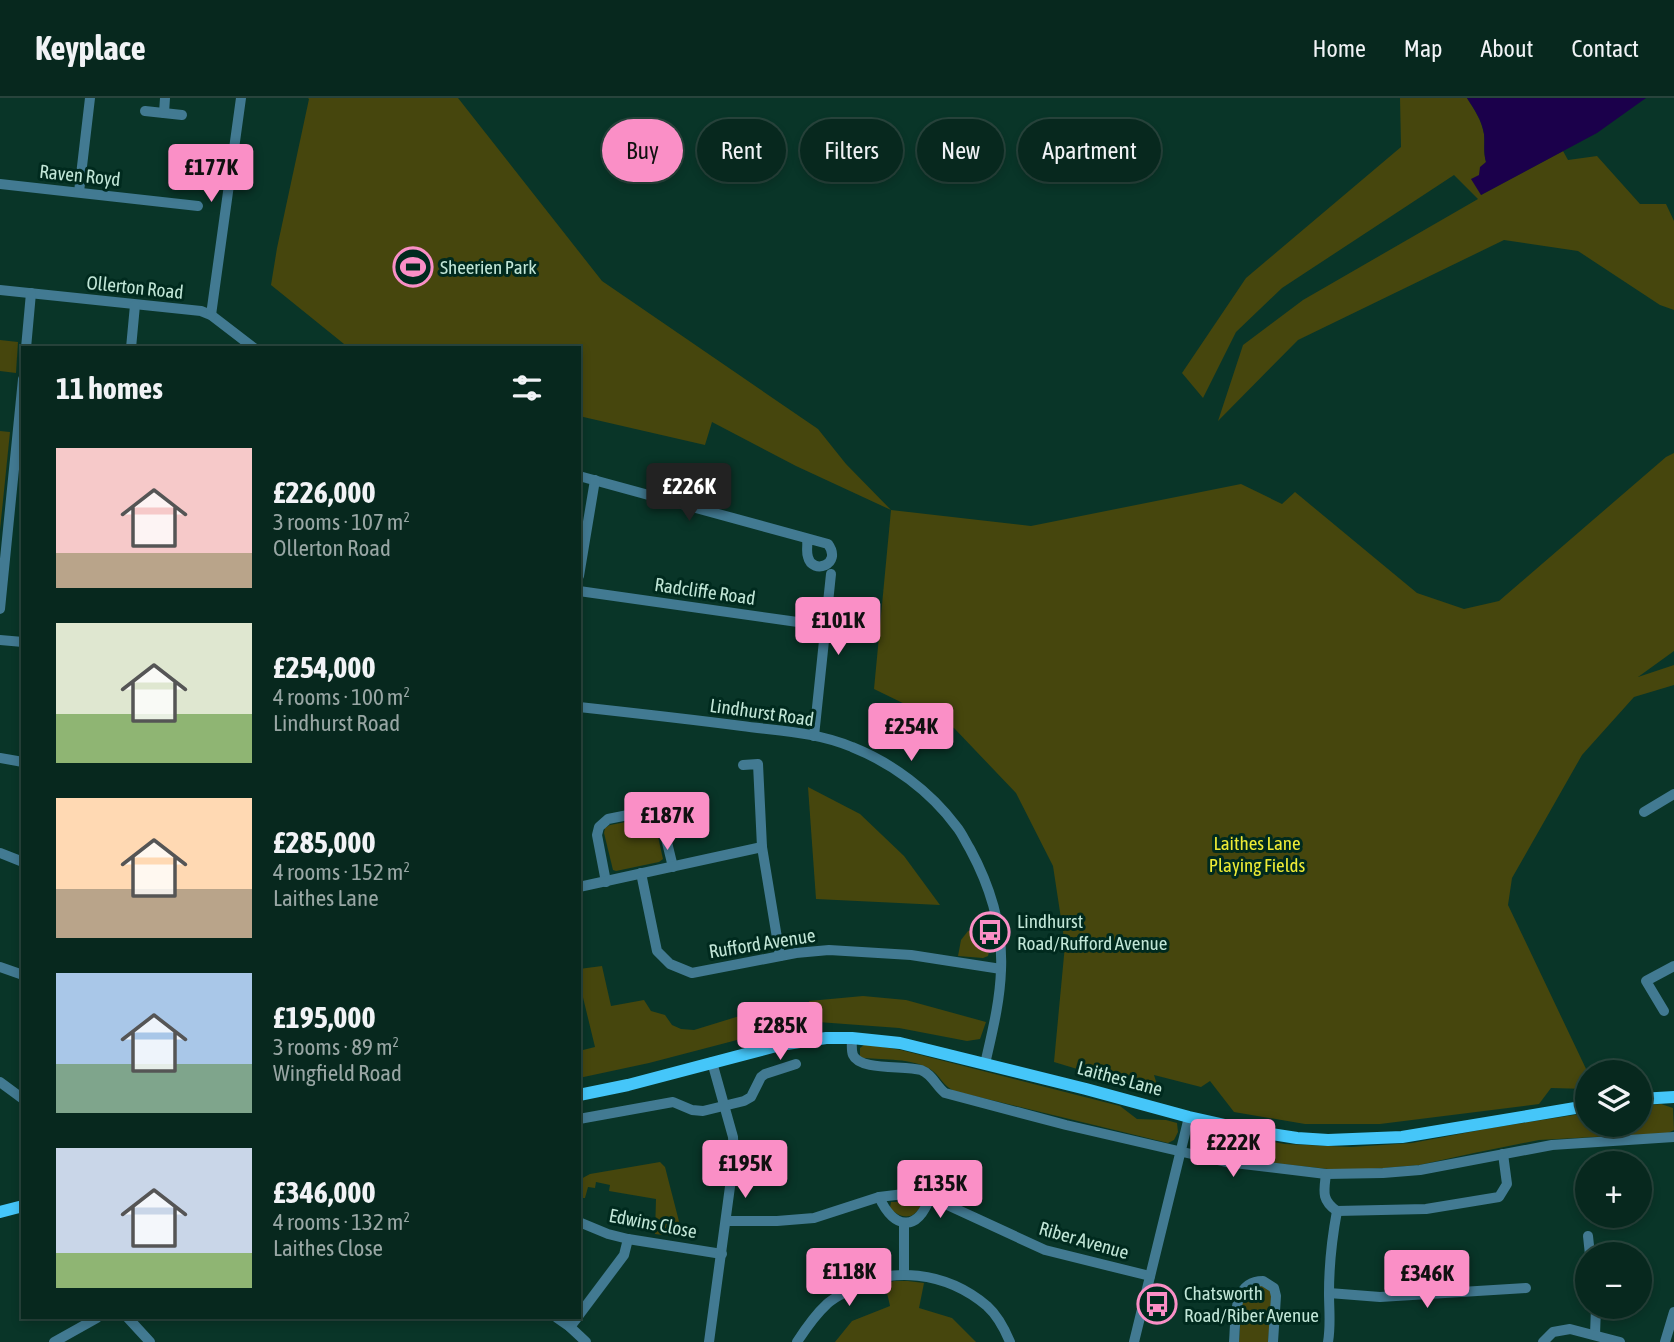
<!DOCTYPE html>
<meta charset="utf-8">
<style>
:root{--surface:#07281e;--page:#103027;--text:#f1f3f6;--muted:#98a6a4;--line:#28443c;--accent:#fa8fc6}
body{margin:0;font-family:"Asap Condensed",sans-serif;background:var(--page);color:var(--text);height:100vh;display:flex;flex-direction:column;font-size:26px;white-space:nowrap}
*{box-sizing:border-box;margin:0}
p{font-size:23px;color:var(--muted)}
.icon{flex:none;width:38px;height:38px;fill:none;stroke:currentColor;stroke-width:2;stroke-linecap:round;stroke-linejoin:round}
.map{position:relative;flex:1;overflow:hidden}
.sheet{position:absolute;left:21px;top:248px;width:560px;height:973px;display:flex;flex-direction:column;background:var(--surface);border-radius:0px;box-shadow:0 4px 10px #0003,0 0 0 2px var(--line)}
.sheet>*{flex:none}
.banner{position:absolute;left:602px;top:21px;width:665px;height:63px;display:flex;gap:14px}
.buttons{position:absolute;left:1575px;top:962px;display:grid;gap:14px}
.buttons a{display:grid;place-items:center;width:77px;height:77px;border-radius:50%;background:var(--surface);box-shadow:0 4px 10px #0003,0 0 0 2px var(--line);font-size:35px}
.price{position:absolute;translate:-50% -60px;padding:0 16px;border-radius:7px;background:var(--accent);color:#111;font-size:23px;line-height:46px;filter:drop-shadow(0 2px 4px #0008)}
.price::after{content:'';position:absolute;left:50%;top:42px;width:21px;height:16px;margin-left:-10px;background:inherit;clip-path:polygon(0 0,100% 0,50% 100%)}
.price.current{background:#222;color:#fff}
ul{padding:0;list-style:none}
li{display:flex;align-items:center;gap:21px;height:175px;padding:0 35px}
li span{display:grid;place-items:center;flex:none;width:196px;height:140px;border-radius:0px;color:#555}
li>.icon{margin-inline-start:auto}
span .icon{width:84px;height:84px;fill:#fffc;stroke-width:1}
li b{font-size:30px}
h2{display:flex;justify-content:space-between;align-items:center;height:84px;padding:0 35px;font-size:30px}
.tag{padding:0 24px;border-radius:32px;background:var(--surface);box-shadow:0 4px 10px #0003,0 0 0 2px var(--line);font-size:24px;line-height:63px}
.tag.current{background:var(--accent);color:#111}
header{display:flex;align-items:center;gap:42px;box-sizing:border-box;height:98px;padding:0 35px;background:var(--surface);border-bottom:2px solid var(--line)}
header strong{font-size:33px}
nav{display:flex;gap:38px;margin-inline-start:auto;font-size:24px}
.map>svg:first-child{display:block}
.green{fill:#46460d}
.water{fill:#1b004b}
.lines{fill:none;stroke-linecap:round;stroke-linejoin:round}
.minor{stroke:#427a92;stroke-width:10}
.major{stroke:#45c6f9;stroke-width:12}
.labels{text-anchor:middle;stroke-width:6;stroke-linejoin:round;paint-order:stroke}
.street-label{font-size:19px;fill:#c1e6d7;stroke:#002a1e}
.poi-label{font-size:19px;fill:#c1e6d7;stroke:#002a1e;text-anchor:start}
.park-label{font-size:19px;fill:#edeb35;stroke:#002a1e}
</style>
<header>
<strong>Keyplace</strong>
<nav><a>Home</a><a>Map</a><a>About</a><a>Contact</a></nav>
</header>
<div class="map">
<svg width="1674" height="1244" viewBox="0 0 1674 1244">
<rect width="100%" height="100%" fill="#093528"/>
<g class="green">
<path d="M 308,0 L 458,0 L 602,183 L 818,331 L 846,366 L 891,412 L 1031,428 L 1241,386 L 1282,406 L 1295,394 L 1417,495 L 1464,511 L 1499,503 L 1666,359 L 1674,355 L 1674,553 L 1638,579 L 1674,567 L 1674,587 L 1634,599 L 1582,657 L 1512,780 L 1508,807 L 1588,975 L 1587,991 L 1551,990 L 1539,1006 L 1380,1026 L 1305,1026 L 1234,1014 L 1210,983 L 1201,989 L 1154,977 L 1160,996 L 1054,964 L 1065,847 L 1053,768 L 1016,695 L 954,630 L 874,591 L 891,412 L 796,368 L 712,324 L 705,347 L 579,318 L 579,250 L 349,250 L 271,187 L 277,150 L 309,1 Z"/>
<path d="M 1400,0 L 1467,0 C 1474,11 1482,23 1484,36 C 1485,46 1483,53 1486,64 L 1479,77 L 1481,97 L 1563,53 L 1568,62 L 1597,58 L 1640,106 L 1666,106 L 1674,123 L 1674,212 L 1660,207 L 1578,153 L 1504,142 L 1298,242 L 1218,323 L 1243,247 L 1303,202 L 1478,101 L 1454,77 L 1282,190 L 1236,234 L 1203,300 L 1182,275 L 1246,180 L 1401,49 Z"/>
<path d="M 0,242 L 18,244 L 16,275 L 0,273 Z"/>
<path d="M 0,333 L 10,334 L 0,432 Z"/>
<path d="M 808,689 L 860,716 L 904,758 L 940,807 L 816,801 Z"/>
<path d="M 647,720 L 655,725 L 663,761 L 659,764 L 616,773 L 613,772 L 604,735 L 605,730 L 610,727 Z"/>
<path d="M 988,828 L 991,846 L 988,858 L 983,860 L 958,858 L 961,842 L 968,833 Z"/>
<path d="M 602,868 L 611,908 L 644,902 L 651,913 L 665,917 L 672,927 L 681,931 L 694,932 L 772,908 L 799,908 L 802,925 C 785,936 761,925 745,934 C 742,936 740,939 737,942 L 649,965 L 579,980 L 579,953 L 595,949 L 579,883 L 579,871 Z"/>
<path d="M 863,898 L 906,902 L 986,924 L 980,941 L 967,943 L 899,930 L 818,924 L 815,922 L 809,903 Z"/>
<path d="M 865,946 L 901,952 L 1120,1008 L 1137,1021 L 1166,1022 L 1177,1025 L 1178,1034 L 1174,1042 L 1168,1045 L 954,993 C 943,988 940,977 930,971 C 911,960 885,962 864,960 L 860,959 L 860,950 Z"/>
<path d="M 1661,1006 L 1673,1010 L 1674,1032 L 1668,1035 L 1539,1042 L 1474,1055 L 1419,1067 L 1372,1071 L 1328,1071 L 1247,1062 L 1195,1052 L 1193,1049 L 1197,1034 L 1203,1032 L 1285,1046 L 1351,1049 L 1412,1045 L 1491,1030 L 1587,1015 L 1587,1027 L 1640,1027 L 1640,1008 Z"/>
<path d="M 660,1064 L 665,1069 L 682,1135 L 680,1139 L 655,1136 L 656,1101 L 609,1093 L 610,1087 L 596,1084 L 595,1090 L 588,1089 L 585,1100 L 579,1100 L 579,1082 L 590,1076 Z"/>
<path d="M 891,1104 L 919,1104 L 921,1108 C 919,1111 917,1114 914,1116 C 906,1122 895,1116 890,1110 Z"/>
<path d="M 894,1183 L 908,1183 L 924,1185 L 919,1210 L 952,1220 L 976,1244 L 835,1244 L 852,1223 L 890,1208 L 885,1186 Z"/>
<path d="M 1259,1186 L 1270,1193 L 1272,1200 L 1268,1244 L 1239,1244 L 1242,1201 L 1245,1193 Z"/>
</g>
<path class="water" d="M 1467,0 L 1646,0 L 1597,35 L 1481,97 L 1471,81 L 1479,77 L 1480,69 L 1486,64 C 1483,53 1485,46 1484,36 C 1482,22 1474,11 1467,0 Z"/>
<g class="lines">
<g class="minor">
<path d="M 145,13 L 182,17"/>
<path d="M 164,15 L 165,0"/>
<path d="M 0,86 L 198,108"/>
<path d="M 79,94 L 90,0"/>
<path d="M 0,192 L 201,213 L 211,217 L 254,250"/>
<path d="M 211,217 L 241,0"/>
<path d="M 26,250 L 31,195"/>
<path d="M 131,250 L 135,207"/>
<path d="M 579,378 L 828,446 C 843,467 812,477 808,459 C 806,453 808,448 807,442"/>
<path d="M 579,478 L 595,382"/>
<path d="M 579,493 L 826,528"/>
<path d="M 0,511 L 23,281"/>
<path d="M 0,542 L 23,544"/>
<path d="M 579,609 C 634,615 688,621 742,628 C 779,633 817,634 852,649 C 892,665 930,693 956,728 C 962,735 965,743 970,751 C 990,788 1003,829 1001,872 C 1000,904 992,935 985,966"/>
<path d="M 814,638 L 831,476"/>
<path d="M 0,660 L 23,664"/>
<path d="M 743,667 L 758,666 L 762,749 L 780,858"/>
<path d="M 1644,714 L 1674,696"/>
<path d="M 0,755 L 23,764"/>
<path d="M 641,775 L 657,853 L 670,866 L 692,875 L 796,855 L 829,852 L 911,857 L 1001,871"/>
<path d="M 606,784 L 597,737 L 599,729 L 608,721 L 648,713 L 658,717 L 662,724 L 673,769"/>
<path d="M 579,789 L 762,749"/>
<path d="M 0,869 L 23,877"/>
<path d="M 1664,913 L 1646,883 L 1674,868"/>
<path d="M 852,940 C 852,945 851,952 853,957 C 860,973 905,967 921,972 C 932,976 936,988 945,995 L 1066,1027 L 1226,1064 L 1326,1076 L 1383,1075 L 1420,1072 L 1552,1047 L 1674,1039"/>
<path d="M 0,984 L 23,1001"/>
<path d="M 579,1021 L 673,1004 L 692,1012 L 703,1013 L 744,1003 L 751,999 L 761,979 L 765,976 L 796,966"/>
<path d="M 1326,1076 C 1324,1093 1321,1102 1337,1113 L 1426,1111 L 1499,1099 L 1507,1086 L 1503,1056"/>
<path d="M 879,1099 C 894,1131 917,1135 930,1099"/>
<path d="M 726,1123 L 777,1123 L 814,1120 L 879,1099 L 904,1096 L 930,1099 L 1045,1152 L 1150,1178"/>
<path d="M 579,1124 L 608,1136 L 628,1141 L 722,1156"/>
<path d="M 904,1125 L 904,1176"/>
<path d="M 1588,1138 L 1590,1157"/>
<path d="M 1329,1195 L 1380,1199 L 1526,1190"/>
<path d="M 579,1217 L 624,1157 L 628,1141"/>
<path d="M 128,1220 L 150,1244"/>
<path d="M 557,1220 L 570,1229 L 577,1220"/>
<path d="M 570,1229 L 586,1244"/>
<path d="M 1595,1237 L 1596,1209"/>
<path d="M 54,1244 L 97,1220"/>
<path d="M 709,1244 L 734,1059 L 733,1039 L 712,964"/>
<path d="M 797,1244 C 806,1230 815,1217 827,1206 C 832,1201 839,1198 845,1194 C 890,1166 947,1174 987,1208 C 997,1217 1005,1232 1010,1244"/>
<path d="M 1134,1244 L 1189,1019"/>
<path d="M 1234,1244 C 1236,1221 1232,1183 1263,1183 L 1274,1190 L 1276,1198 L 1273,1244"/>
<path d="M 1328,1244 C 1331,1227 1329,1212 1329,1195 C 1329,1167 1332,1140 1337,1113"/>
<path d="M 1543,1244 L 1553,1234 L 1570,1231 L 1620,1244"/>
<path d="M 1665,1244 L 1674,1214"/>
</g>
<g class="major">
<path d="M 579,997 L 628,987 L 780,947 L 826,940 L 852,940 L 900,945 L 1086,991 L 1189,1019 L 1252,1033 L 1297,1040 L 1328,1042 L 1402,1039 L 1587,1008"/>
<path d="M 1640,1001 L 1674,999"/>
<path d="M 0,1114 L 23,1108"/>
</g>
</g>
<defs>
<g id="stadium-ring" transform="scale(2.0125)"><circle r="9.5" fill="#002a1e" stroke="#fa8fc6" stroke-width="1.5"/><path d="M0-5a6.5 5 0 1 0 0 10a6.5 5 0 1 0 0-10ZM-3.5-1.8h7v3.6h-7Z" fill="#fa8fc6"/></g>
<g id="bus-ring" transform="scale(2.0125)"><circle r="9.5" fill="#002a1e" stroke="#fa8fc6" stroke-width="1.5"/><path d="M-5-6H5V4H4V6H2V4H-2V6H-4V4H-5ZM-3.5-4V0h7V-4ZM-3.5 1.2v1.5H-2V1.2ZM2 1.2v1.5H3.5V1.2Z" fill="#fa8fc6"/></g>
</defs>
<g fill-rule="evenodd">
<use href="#stadium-ring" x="413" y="169"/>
<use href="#bus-ring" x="990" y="834"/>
<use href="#bus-ring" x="1157" y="1206"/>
</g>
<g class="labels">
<g class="street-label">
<text transform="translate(80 77) rotate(6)" y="7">Raven Royd</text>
<text transform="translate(135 189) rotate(6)" y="7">Ollerton Road</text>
<text transform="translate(705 493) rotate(8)" y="7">Radcliffe Road</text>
<text transform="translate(762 614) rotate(8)" y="7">Lindhurst Road</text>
<text transform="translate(762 845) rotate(-9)" y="7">Rufford Avenue</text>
<text transform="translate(1120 980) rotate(15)" y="7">Laithes Lane</text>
<text transform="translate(653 1125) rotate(11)" y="7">Edwins Close</text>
<text transform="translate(1084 1142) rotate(16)" y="7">Riber Avenue</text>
</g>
<g class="poi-label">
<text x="440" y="176">Sheerien Park</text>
<text x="1017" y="830">Lindhurst<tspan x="1017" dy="22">Road/Rufford Avenue</tspan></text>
<text x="1184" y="1202">Chatsworth<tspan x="1184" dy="22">Road/Riber Avenue</tspan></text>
</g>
<g class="park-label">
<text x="1257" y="752">Laithes Lane<tspan x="1257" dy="22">Playing Fields</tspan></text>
</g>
</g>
</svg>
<div class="buttons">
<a><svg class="icon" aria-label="layers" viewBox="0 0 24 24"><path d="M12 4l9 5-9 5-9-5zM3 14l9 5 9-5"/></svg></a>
<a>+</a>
<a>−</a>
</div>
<b class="price" style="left:211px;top:106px">£177K</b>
<b class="price current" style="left:689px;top:425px">£226K</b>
<b class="price" style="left:838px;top:559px">£101K</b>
<b class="price" style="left:911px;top:665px">£254K</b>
<b class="price" style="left:667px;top:754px">£187K</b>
<b class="price" style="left:780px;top:964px">£285K</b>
<b class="price" style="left:1233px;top:1081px">£222K</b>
<b class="price" style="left:745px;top:1102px">£195K</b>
<b class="price" style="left:940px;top:1122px">£135K</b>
<b class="price" style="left:849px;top:1210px">£118K</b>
<b class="price" style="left:1427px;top:1212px">£346K</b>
<div class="banner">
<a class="tag current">Buy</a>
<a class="tag">Rent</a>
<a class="tag">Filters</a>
<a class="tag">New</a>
<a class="tag">Apartment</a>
</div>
<section class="sheet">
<h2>11 homes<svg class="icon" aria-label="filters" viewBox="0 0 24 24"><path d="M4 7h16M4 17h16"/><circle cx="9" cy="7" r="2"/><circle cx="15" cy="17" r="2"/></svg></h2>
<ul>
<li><span style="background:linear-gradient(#f6c9c9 75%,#b9a48a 0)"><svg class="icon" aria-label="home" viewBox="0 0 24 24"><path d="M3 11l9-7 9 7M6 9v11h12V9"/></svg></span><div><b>£226,000</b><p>3 rooms · 107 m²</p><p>Ollerton Road</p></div></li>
<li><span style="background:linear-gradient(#dfe7d0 65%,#8fb573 0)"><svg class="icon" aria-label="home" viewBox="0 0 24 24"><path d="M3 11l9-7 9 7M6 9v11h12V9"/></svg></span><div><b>£254,000</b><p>4 rooms · 100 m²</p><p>Lindhurst Road</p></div></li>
<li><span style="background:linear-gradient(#ffd9b3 65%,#b9a48a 0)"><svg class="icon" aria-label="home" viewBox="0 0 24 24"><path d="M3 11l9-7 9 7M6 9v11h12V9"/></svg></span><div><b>£285,000</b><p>4 rooms · 152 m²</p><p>Laithes Lane</p></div></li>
<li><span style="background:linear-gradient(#a9c7e8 65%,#7fa58c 0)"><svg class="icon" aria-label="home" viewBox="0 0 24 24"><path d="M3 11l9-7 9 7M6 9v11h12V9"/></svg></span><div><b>£195,000</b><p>3 rooms · 89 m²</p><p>Wingfield Road</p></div></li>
<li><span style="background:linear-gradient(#c9d6e8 75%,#8fb573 0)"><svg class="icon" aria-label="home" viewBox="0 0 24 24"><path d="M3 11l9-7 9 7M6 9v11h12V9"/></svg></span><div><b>£346,000</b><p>4 rooms · 132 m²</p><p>Laithes Close</p></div></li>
</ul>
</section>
</div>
